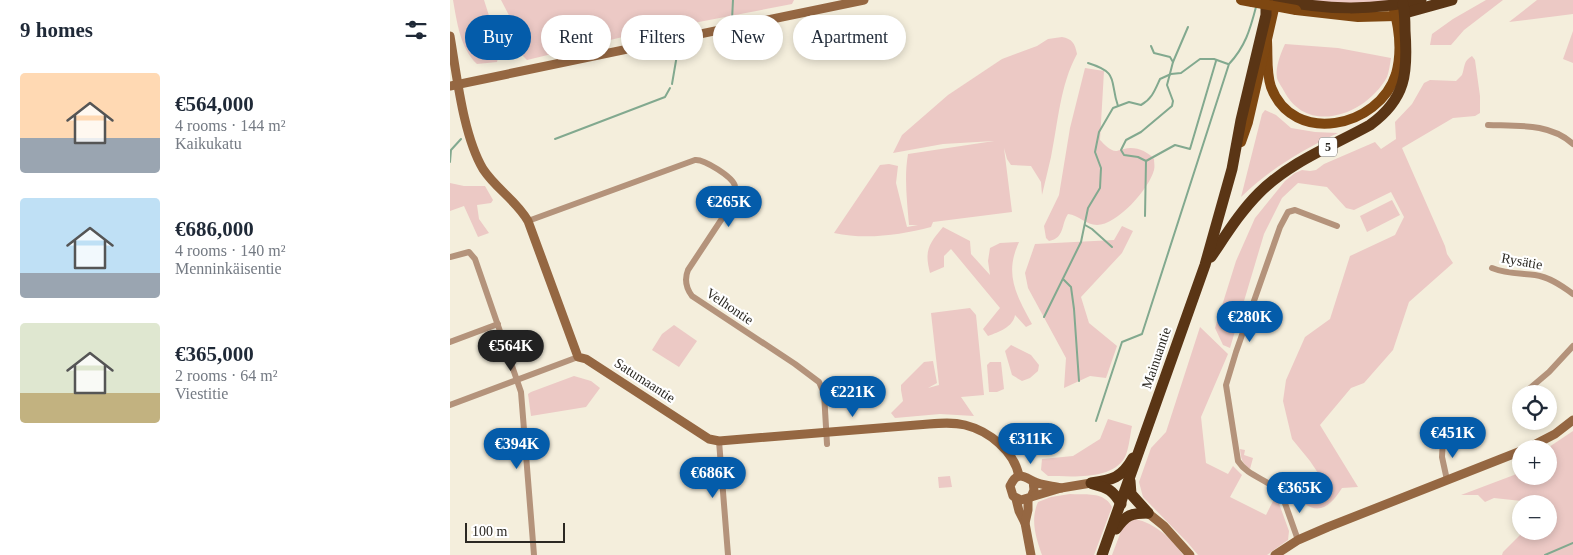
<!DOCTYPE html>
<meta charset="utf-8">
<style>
:root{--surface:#fff;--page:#f2f2f3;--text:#1f2937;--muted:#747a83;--accent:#045caa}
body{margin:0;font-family:"Times New Roman",serif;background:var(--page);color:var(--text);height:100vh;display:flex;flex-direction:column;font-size:19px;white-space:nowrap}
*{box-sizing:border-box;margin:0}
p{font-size:16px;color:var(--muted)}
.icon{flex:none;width:28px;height:28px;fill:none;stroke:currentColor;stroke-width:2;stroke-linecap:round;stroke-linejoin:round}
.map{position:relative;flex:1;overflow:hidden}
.drawer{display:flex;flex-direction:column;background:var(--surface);width:450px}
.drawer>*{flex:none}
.banner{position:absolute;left:15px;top:15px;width:475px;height:45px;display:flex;gap:10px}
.tools{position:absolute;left:1062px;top:385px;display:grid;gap:10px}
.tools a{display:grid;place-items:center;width:45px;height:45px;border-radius:50%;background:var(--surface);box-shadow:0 2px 8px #0003;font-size:25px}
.scale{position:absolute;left:15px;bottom:12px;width:100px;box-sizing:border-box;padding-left:5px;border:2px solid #2b2822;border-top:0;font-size:14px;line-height:18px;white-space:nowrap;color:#2b2822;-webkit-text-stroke:4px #fff;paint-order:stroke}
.price{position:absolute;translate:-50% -42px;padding:0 11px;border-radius:18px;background:var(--accent);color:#fff;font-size:16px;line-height:32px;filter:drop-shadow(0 1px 2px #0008)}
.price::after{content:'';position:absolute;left:50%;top:30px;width:15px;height:11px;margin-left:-8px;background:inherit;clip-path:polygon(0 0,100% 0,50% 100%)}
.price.active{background:#222;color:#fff}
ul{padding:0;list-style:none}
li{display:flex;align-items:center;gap:15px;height:125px;padding:0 20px}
li span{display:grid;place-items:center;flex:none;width:140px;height:100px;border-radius:5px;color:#555}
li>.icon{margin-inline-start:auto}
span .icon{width:60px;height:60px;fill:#fffc;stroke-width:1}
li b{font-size:21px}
h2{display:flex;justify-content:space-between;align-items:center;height:60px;padding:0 20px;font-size:21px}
.chip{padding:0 18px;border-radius:22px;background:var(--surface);box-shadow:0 2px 8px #0003;font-size:18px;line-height:45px}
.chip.active{background:var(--accent);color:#fff}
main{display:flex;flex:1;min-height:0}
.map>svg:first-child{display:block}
.green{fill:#ecc9c5}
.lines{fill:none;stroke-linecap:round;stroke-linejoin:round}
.stream{stroke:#82a98f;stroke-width:2}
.street{stroke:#b4937b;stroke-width:6}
.secondary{stroke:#956742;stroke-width:9}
.primary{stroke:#7e4711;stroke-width:10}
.highway{stroke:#5a3515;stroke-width:11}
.primary-bridge{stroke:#7e4711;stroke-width:10}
.labels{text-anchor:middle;stroke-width:4.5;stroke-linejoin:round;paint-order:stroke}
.shield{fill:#fff;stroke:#6b6864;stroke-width:1}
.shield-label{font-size:12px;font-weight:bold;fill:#2b2822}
.street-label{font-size:14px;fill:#2b2822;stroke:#fff}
</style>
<main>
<section class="drawer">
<h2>9 homes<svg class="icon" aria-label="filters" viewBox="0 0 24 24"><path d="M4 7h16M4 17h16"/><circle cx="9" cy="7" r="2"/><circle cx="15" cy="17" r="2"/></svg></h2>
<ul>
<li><span style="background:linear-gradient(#ffd9b3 65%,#9aa5b1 0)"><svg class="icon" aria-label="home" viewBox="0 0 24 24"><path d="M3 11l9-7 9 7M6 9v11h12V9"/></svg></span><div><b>€564,000</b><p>4 rooms · 144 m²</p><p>Kaikukatu</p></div></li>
<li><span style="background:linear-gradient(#bfe0f5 75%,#9aa5b1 0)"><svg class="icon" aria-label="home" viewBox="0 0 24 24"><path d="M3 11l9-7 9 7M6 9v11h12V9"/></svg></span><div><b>€686,000</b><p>4 rooms · 140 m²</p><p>Menninkäisentie</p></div></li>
<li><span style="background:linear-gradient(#dfe7d0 70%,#c2b280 0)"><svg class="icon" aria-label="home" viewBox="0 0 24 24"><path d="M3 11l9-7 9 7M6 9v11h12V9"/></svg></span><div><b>€365,000</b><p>2 rooms · 64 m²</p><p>Viestitie</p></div></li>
</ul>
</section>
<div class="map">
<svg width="1123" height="555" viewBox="0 0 1123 555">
<rect width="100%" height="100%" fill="#f4eedc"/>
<g class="green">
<path d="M 3,0 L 34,0 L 50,50 L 47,62 L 27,64 C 10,48 7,22 3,0 Z"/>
<path d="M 51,0 L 344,0 L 342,4 L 181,35 L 77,60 L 71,54 L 65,27 Z"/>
<path d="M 855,0 L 946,0 L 901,5 Z"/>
<path d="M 1036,0 L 1053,0 L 1014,30 L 1001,45 L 980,45 L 982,34 L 1003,19 Z"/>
<path d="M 1087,0 L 1123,0 L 1123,14 L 1059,22 Z"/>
<path d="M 1123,31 L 1123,63 L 1113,59 Z"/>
<path d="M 612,37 C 622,39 625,43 627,54 C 610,85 608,123 601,157 C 598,170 595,182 592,195 L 591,182 L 581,166 L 561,165 L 557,159 L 554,148 L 562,212 L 483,222 L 481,227 C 450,235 416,240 384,233 L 430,165 L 439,164 L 448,166 L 446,183 L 457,227 L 468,225 L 459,225 C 457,201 454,177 458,154 L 544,141 L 493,144 L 443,153 L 452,135 L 498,95 L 552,59 L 587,46 L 598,39 Z"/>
<path d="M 835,44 L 888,48 L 941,58 C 940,64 939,72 937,77 C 917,114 858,137 834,91 C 832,87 828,82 827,78 C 825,67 831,53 835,44 Z"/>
<path d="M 1022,56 L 1025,60 L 1030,96 L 1030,113 L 1025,116 L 1003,118 L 952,148 L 995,246 L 997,254 L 1003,263 L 959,302 L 943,350 L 914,383 L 901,388 L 870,425 L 908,487 L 892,488 C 883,502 871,517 854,503 C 850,500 848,495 848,489 L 872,479 L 860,461 L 842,439 L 833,401 L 836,380 L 855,337 L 880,319 L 900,256 L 945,235 L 954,217 L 941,192 L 904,210 L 896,208 L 877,187 L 848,183 L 832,198 L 814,234 L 780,348 L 773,345 L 765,328 L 786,261 L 805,218 L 835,181 L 845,173 L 852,170 L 860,171 L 866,170 L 874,164 L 925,142 L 931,149 L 946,139 L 945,122 L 962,104 L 974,83 L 980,80 L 1006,81 L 1012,75 C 1015,67 1013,61 1022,56 Z"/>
<path d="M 635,68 L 654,71 L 650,140 C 654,144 660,151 666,151 C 667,151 674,149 674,149 C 685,146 697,151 704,159 C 704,162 705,167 704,170 C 699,189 667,225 647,225 C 636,225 629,215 618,214 C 611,224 615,238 599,241 L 596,238 L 594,226 L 609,195 L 620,128 Z"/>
<path d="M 815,110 L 826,115 L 841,128 L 865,132 L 888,133 C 852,150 820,169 791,197 L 812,114 Z"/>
<path d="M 0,183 L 14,186 L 35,186 L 43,200 L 41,203 L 27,205 L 29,219 L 39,233 L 28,237 L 14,206 L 0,211 Z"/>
<path d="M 942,200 L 950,215 L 917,232 L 910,216 Z"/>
<path d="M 672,226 L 683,231 L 672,253 L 631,297 L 639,323 L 667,346 L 656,378 L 640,376 L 614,388 L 616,358 L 578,288 L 575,273 L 585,244 L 664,240 Z"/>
<path d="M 493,227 L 520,241 L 521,254 L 540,275 L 538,261 L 540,248 L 550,243 L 569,242 C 554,274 566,295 582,324 L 576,327 L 565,315 C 563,327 549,332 538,336 L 533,329 L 550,308 L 501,249 L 494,256 L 494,267 L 480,273 C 474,250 479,244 493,227 Z"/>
<path d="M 520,308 L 526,315 L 534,395 L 511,397 L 524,416 L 490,414 L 445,418 L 441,413 L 453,401 L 451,390 L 451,385 L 474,362 L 483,361 L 487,383 L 478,388 L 489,385 L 481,313 Z"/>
<path d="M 224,325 L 247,341 L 229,367 L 202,350 L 212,334 Z"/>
<path d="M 750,327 L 778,354 L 751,417 L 756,463 L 778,474 L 783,466 L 792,475 L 780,497 L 816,515 L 825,497 L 827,498 L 839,531 L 838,540 L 817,555 L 748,555 L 738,543 L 693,497 L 689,482 L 701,448 L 716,432 Z"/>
<path d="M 561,345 L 581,355 L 589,365 L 588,371 L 580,378 L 572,381 L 562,375 L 555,351 Z"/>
<path d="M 540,362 L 551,362 L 554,389 L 547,392 L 539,392 L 537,365 Z"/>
<path d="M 124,376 L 141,381 L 150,388 L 136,407 L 81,416 L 78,394 L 81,392 Z"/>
<path d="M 658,419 L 682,426 C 680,435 679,449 675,457 C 662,481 620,476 598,476 L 591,470 L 592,459 L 623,456 L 650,439 Z"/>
<path d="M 1123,431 L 1123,555 L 1052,555 L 1053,552 L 1070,535 L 1071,530 L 1099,531 L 1099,513 L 1100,513 L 1099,511 L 1099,504 L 1044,498 L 1035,502 L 1028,495 L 1011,495 L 1064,475 L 1071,470 L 1071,476 L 1099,476 L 1099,449 L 1096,449 Z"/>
<path d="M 790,449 L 795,450 L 794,455 L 803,458 L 800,469 C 792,463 791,459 790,449 Z"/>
<path d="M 500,476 L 502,487 L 489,488 L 488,477 Z"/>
<path d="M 620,494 C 635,495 654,491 662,507 L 644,555 L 592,555 C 586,538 580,520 588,502 L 601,497 Z"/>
<path d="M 685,519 C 705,523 722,539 733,555 L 662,555 L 673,526 Z"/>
</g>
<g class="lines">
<g class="stream">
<path d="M 282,20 L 283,0"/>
<path d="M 723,62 L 738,27"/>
<path d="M 638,63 C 670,73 659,80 668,106"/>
<path d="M 222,84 L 228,49"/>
<path d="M 105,139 L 215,97 L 220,88"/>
<path d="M 696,161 L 688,157 L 674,155 L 671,150 L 676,140 L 691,132 L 722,106 L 723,101 L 717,85 L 723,62 L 720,57 L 704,53 L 701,46"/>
<path d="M 0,162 L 1,150 L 11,139"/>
<path d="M 695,216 L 696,161 L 725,145 L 740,149 L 766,61"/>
<path d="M 635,225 L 642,229 L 662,247"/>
<path d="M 613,279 L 621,287 L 624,309 L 629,381"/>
<path d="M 594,317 L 631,242 L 638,208 L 650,188 L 651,168 L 645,152 L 649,132 L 663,108 L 679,102 L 691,105 C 702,99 705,90 710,79 L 721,74 L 731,73 L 750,59 L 764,59 L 778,64"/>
<path d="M 646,421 L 672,342 L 692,334 L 779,64 C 795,47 800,30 806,7"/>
<path d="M 1095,555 L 1123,543"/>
</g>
<g class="street">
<path d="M 1038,125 C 1068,126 1100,123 1123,144"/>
<path d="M 78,221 L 245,160 C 254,159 283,177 285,186 C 287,191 285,197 283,202 L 238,270 C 234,280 236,288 242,296 L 345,364 L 369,382 L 374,393 L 377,444"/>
<path d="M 0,257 L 19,252 L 25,259 L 71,392 L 84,555"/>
<path d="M 1042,268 C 1057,274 1069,273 1085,275 C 1099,277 1111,285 1123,294"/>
<path d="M 0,342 L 48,324"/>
<path d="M 1079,389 L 1099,372 L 1123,346"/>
<path d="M 0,405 L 128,357"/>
<path d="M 993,439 L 992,457 L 997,480"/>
<path d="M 269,441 L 278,555"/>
<path d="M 848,540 L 832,495 C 820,479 799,478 788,461 L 776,385 L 786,352 L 830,227 L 838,212 L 845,210 L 887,226"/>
</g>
<g class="secondary">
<path d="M 0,36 C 7,76 13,135 33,169 C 46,189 67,201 78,221 L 128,357 L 136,359 L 259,439 L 269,441 L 479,424 C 491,423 503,422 515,425 C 539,431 564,451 569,476"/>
<path d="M 0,86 L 414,0"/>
<path d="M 1076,449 L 1105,434 L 1123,420"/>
<path d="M 583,481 L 584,490 L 581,497 L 571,500 L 563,496 L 560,486 C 567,471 573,476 583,481 C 589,485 604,486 611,488"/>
<path d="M 581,497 L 611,488 L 641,483"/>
<path d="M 566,499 L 569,511 L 575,523 L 581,555"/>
<path d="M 698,513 L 714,526 L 740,555"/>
<path d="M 575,523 L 578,510 L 578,499"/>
<path d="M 825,555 L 848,540 L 878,527 L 1071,451"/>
</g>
<g class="primary">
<path d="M 791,0 L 802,2"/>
<path d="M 846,10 L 908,17 L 946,16 L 951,14"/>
<path d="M 817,41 C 818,56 816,72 821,87 C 843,146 929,128 946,74 C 952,53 949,27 943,6"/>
<path d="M 791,142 L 798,122 L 826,0"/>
</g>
<g class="highway">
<path d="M 828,0 C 878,10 921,11 971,0"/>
<path d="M 955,13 L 1002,0"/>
<path d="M 761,257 C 776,235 790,212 809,193 C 840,162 882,146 920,125 C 956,99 958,73 955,31 C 955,22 955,13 953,4"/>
<path d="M 680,481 L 681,494 L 698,513"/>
<path d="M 641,483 C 662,480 672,478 683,458"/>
<path d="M 643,484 C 658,488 663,490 671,504"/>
<path d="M 666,529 C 676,515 681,513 698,513"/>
<path d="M 652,555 L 755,265 L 782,169 L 791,120 L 816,15 L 816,0"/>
</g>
<path class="primary-bridge" d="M 802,2 L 846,10"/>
</g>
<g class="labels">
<rect class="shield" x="869" y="137.5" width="18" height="19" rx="4"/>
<g class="shield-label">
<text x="878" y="151">5</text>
</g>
<g class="street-label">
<text transform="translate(1072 261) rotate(10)" y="5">Rysätie</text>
<text transform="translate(280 306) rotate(34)" y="5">Velhontie</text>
<text transform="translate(706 358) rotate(-71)" y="5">Mainuantie</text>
<text transform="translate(195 380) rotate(33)" y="5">Satumaantie</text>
</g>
</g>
</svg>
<div class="tools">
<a><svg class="icon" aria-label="locate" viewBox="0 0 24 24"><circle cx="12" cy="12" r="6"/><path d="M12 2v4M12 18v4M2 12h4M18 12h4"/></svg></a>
<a>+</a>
<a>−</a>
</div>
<div class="scale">100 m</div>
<b class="price" style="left:279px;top:228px">€265K</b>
<b class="price" style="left:800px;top:343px">€280K</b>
<b class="price active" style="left:61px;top:372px">€564K</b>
<b class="price" style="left:403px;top:418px">€221K</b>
<b class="price" style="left:1003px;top:459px">€451K</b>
<b class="price" style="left:581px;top:465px">€311K</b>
<b class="price" style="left:67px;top:470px">€394K</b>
<b class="price" style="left:263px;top:499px">€686K</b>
<b class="price" style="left:850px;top:514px">€365K</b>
<div class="banner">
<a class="chip active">Buy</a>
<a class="chip">Rent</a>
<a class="chip">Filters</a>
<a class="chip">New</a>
<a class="chip">Apartment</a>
</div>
</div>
</main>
